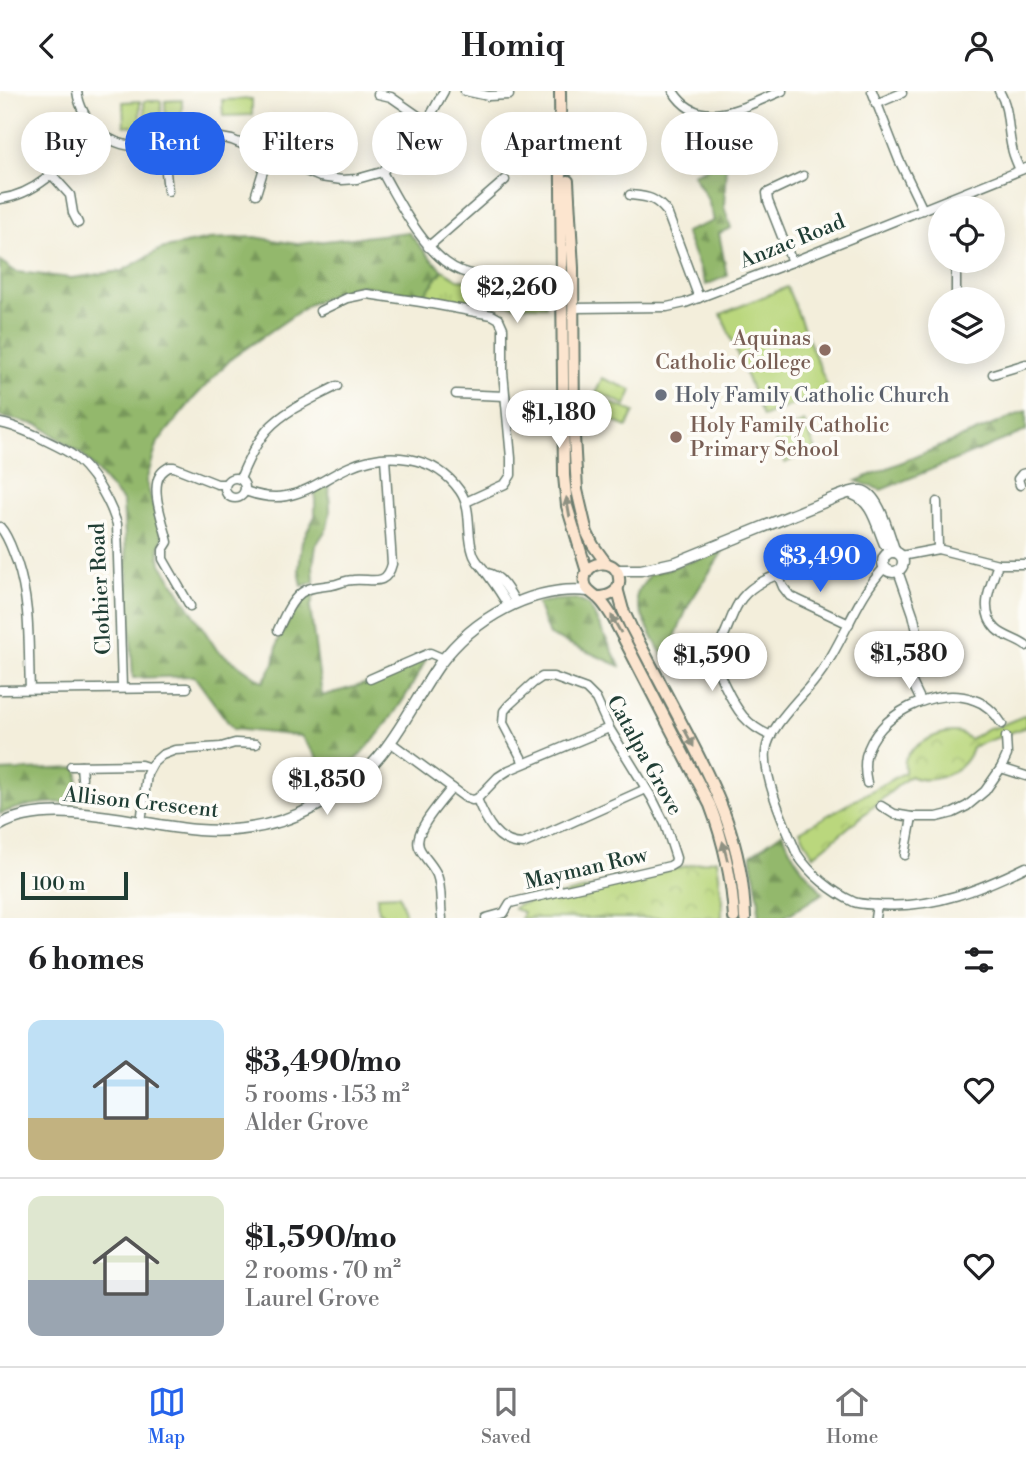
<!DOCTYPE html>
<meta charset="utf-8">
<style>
:root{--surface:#fff;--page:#f2f2f2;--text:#202124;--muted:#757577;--line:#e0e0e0;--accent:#2563eb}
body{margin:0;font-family:"Libre Bodoni",serif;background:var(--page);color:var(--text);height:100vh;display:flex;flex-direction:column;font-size:26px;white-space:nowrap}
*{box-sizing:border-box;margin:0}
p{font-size:23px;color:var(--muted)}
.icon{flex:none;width:38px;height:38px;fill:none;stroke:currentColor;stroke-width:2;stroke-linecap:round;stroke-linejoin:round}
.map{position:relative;height:827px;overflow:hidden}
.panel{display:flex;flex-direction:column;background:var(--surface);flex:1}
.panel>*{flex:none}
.guide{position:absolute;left:21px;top:21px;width:985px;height:63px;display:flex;gap:14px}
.controls{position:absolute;left:928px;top:105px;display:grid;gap:14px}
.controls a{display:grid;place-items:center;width:77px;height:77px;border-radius:50%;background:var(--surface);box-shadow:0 4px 18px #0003;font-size:35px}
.scale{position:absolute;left:21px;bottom:18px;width:107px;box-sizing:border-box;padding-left:7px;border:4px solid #1f3d34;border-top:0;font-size:19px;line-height:24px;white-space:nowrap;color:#1f3d34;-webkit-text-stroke:5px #fdfcf7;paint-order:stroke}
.price{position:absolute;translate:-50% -60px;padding:0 16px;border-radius:24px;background:#fff;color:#222;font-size:23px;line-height:46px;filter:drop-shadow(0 2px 4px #0008)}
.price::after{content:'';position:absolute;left:50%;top:42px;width:21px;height:16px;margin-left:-10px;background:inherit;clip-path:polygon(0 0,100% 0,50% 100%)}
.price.current{background:var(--accent);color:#fff}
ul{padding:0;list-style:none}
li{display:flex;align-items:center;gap:21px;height:175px;padding:0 28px}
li+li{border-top:2px solid var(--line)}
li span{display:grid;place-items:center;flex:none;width:196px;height:140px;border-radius:14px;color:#555}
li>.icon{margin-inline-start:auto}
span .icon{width:84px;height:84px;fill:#fffc;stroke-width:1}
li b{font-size:30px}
h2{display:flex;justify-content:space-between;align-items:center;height:84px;padding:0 28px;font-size:30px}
.chip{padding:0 24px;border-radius:32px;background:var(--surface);box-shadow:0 4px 18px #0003;font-size:24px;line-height:63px}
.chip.current{background:var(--accent);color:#fff}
header{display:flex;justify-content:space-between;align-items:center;height:91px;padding:0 28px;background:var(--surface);font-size:32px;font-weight:600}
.dock{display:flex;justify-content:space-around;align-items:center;height:98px;border-top:2px solid var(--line);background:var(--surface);font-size:19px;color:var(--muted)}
.dock a{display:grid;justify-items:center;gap:4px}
.dock .current{color:var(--accent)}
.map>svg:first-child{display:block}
.grass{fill:url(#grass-tufts);stroke:#6c8a58;stroke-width:2}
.forest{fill:url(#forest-firs);stroke:#597a50;stroke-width:2}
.park{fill:url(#park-crowns);stroke:#6c8a58;stroke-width:2}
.garden{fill:#bad77d;stroke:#6c8a58;stroke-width:2}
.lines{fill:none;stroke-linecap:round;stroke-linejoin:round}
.minor-casing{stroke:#697b6e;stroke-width:11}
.tertiary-casing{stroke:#697b6e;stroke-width:13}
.secondary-casing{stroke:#697b6e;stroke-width:14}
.minor{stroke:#fff;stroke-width:8}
.tertiary{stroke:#fff;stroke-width:10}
.secondary{stroke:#fce5cf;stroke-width:10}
.oneway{fill:#8e9182}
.education-dot{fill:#8d6e63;stroke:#fdfcf7;stroke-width:2.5}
.worship-dot{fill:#6b7280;stroke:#fdfcf7;stroke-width:2.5}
.labels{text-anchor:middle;stroke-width:7;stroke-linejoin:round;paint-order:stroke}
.street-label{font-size:21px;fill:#1f3d34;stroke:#fdfcf7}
.education-label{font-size:21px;fill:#785e54;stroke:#fdfcf7;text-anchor:end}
.worship-label{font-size:21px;fill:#5b616d;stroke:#fdfcf7;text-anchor:start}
</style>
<header><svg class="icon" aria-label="back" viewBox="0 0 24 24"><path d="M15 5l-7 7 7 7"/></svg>Homiq<svg class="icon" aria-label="person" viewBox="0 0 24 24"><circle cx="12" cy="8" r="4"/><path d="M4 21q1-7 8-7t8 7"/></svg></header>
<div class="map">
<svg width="1026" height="827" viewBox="0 0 1026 827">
<defs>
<pattern id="grass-tufts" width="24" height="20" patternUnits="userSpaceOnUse" patternTransform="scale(1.75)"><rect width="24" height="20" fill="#bad77d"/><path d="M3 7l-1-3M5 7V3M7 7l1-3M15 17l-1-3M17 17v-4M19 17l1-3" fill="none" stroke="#9fb96d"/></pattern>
<pattern id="forest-firs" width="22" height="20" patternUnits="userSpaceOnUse" patternTransform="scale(1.75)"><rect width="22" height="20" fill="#93b86c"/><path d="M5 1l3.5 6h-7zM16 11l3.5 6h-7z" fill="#77975a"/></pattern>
<pattern id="park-crowns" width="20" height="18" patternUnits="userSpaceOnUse" patternTransform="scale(1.75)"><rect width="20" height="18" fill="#bad77d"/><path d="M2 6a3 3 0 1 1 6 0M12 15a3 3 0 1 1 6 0" fill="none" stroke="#9fb96d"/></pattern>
</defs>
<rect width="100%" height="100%" fill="#fdfcf7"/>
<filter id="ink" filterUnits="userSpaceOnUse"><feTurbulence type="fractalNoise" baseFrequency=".0143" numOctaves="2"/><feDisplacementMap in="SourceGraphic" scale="14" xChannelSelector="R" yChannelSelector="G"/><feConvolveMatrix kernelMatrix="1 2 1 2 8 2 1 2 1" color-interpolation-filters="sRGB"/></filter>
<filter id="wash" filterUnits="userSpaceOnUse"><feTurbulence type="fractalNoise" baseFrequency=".00686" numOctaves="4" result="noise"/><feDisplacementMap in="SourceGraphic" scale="28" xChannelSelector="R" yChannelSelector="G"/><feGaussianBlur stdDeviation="1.57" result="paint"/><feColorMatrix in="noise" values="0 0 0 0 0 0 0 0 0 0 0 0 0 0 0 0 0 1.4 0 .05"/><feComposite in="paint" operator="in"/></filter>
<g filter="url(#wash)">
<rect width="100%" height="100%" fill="#f3eedb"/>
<path class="grass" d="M 443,179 L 458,188 L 497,194 L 548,196 L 546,215 L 474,213 L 424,204 Z"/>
<g class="forest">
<path d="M 728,26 L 724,116 L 731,137 L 719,142 L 727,185 L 706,194 L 685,141 L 714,130 L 708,109 L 693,83 L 711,75 L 716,45 L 715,30 Z"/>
<path d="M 408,141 L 432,169 L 443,179 L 424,204 L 357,194 L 310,213 L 232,267 L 194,307 L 158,351 L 146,390 L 163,448 L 159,458 L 161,473 L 217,559 L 263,591 L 274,572 L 278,550 L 294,520 L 303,507 L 315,502 L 310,517 L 322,605 L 375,590 L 427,566 C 411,600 382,644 354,670 C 347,676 338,680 331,685 L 301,645 L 233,638 L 194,585 L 133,587 L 123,411 L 84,365 L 39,334 L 0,326 L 0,170 L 16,181 L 72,187 L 122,180 L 161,158 L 209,148 L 255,146 L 297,153 Z"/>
<path d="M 1026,320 L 1026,340 L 881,399 L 856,390 Z"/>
<path d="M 329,392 L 330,421 L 327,437 L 316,454 L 313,475 L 314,491 L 302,495 L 299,479 L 302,450 L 315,425 L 315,400 Z"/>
<path d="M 723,460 L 689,513 L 665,569 C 658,556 634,515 637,503 C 639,496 647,491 649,484 Z"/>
<path d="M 576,508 L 589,514 L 620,575 L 549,544 L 537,512 L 555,509 Z"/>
<path d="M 78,677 L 77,712 C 50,710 25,712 0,723 L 0,680 Z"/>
<path d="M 783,741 C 792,768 805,781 823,802 L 783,827 L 758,827 L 759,811 L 751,764 Z"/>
</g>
<g class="park">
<path d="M 1026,624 L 1026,636 L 972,656 C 967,680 932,696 910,685 C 877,711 847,739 813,765 L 800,740 L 905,681 C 905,676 904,674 905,669 C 911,653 944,637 960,642 C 963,643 968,647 970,648 L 988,637 L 997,636 Z"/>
<path d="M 717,768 L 722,809 L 722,827 L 521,827 L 523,821 L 514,818 L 517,814 Z"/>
</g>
<g class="garden">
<path d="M 252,8 L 252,24 L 223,25 L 222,9 Z"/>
<path d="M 182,9 L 182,34 L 166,34 L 165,10 Z"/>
<path d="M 140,10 L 140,35 L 124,35 L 123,11 Z"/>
<path d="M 144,10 L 161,10 L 161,34 L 145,35 Z"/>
<path d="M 787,196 L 829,299 L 763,326 L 721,223 Z"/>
<path d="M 602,287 L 632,299 L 626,314 L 596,301 Z"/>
<path d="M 603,309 L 634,321 L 627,336 L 597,323 Z"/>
<path d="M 804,331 L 816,359 L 801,365 L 790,337 Z"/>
<path d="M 788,338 L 800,365 L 785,372 L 773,344 Z"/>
<path d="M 399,804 L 405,821 L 403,827 L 382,827 L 381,821 L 378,821 L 377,805 Z"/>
</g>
</g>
<g filter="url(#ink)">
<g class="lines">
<g class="minor-casing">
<g id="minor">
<path d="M 77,0 C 81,31 109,57 141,55 C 161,54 180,47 200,45 C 211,44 221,47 232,49 L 320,86 L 342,89 L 357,88 L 382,81 L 413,49 L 427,31 L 444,0"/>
<path d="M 465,0 L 488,5 L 509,4"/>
<path d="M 673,0 C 700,44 746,14 782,0"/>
<path d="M 872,0 L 899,69 L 923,119"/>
<path d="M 999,0 C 1010,18 1007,38 1012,57 C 1013,64 1017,72 1020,79"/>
<path d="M 378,3 L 391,6 L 427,31"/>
<path d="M 876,13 L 902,2"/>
<path d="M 163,53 L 168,100"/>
<path d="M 382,81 C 399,112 427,167 461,180 C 480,188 500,185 519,190"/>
<path d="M 52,84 L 70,104 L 73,122 L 78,132"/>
<path d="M 256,103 L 268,64 L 269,28"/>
<path d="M 630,104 C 648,106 655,106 667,121 L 699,207"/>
<path d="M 0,108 C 42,103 69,66 96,38"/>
<path d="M 428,156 L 505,89"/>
<path d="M 956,170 L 956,208"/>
<path d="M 792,171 L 768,110 L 767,102 L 803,85"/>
<path d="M 574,217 L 667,216 L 685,212 L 792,171 L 1026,77"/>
<path d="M 320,220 L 347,207 L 367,203 L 421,211 L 492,224 L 499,228 L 503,237 L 503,281 L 511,367 L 511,384 L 505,393 L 466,411"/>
<path d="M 993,283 L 1026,273"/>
<path d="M 456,303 L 505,305"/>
<path d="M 0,332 C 13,334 25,340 37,345 C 48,351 61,356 71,363 C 92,379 109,408 117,433 L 122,597"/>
<circle cx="235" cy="397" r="10"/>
<path d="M 240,388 C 247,371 255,353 267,339 C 285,319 314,307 337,295"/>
<path d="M 1020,394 L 1018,388 L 1022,383 L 1026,382"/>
<path d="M 245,400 C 259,405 272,408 286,405 C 310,401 328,385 349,376 C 387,359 435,364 460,400 C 473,419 466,442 473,462 C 475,470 481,474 485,480 C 493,491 502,503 508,515"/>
<path d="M 937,411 L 938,458"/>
<path d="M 0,436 C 9,446 12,459 17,471 C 31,513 28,554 30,598"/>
<path d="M 901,465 L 938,458 L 998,473 L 1026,473"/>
<path d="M 998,473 C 991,493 978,520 996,538 C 1004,546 1017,548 1026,555"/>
<path d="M 885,476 C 853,510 844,554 814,590 C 800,608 768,637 766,660 C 763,687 786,737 797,763 C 810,783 832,801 854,811 C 862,814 873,813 881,814 C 933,818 981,798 1026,776"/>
<path d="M 898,480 L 913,523 L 917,540 L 911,589 L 921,610"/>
<path d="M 487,482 C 501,484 509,500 516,512"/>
<path d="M 778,484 L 783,496 L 790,505 L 849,533"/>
<path d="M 190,515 L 163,468 L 163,459 L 168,451 C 164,433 150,400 160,384 C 162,380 166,378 169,376 L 174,376 L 217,393 L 225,393"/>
<path d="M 278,539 C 284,526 290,511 301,502 C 309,495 321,496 332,494 C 339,493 345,489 353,489 C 371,487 386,497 392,473 L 385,367"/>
<path d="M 370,588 L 430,562 L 444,568"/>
<path d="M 0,599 L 187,597"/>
<path d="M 609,637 L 509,679 L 498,686 L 477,708 C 486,730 497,753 523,753 L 646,698"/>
<path d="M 771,645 C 746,634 737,620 725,595 C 712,569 714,567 726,540 C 731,529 734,517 742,507 C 757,488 782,483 803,474 C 812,469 821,461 829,455"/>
<path d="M 390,651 L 466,707 L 472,709 L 477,708"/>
<path d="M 71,675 L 141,674 L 150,677"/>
<path d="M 81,675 L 82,687"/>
<path d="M 1001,677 L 1026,685"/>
<path d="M 867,692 C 865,683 864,675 866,665 C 876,624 935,594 974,609 C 987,613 995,622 1002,633"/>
<path d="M 881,715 L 894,723 L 912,726 L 937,726 L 953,722 L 967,715 L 985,700 L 1001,677 L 1007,664 L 1006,646"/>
<path d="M 141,732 L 147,683 L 153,672 L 162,664 L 175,659 L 221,656 L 235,652 L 256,653"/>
<path d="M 905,764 L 912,726"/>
<path d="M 442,827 C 440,813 442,797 437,784 C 433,774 423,766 419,756 C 413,740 442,710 452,697"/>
<path d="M 486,827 L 504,822 L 510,812 L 670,775 L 675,772 L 676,767 L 665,733 L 652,707 L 609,637 L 596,608 L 586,598 L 553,586 L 542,586 L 533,592 L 509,614 L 504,620 L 503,632 L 524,672"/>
<path d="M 875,827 L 877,814"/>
</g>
</g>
<g class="tertiary-casing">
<g id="tertiary">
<path d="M 853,403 C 873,410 877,435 885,453"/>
<circle cx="893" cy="471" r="10"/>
<path d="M 616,479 L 641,479 L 677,471 L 834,407 C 842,404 852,399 861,400 C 879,402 889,446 895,461"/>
<path d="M 0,734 C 51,705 141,735 198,739 C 239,742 279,735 316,715 C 339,703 361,687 378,667 C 402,639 418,604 439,574 C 473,528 531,494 589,500"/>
</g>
</g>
<g class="secondary-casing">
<g id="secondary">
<path d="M 560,0 L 564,385 L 567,415 L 587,481"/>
<path d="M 568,90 L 573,177 L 574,345 L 577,399 L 587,442 L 593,454 L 606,472"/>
<path d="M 617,497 L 623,519 L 631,536 C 648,568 664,599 681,631 C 716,697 743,751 745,827"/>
<path d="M 597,506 C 609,506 621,501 619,487 C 617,464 580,470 585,493 C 587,501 595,503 600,509 C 605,514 609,521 613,527 L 710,714 C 724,751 732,787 734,827"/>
</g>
</g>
<use href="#minor" class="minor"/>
<use href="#tertiary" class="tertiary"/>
<use href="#secondary" class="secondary"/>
</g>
<defs><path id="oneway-solid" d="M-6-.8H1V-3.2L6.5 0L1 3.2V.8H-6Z" transform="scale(1.75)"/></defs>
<g class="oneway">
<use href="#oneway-solid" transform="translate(568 416) rotate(-100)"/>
<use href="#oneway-solid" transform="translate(616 533) rotate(-119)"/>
<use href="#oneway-solid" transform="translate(689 647) rotate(62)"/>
<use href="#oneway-solid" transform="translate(725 760) rotate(-104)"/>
</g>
</g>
<g class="education-dot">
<circle cx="825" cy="259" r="7"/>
<circle cx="676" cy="346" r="7"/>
</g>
<circle class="worship-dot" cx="661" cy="304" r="7"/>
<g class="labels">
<g class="street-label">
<text transform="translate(792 150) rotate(-22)" y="7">Anzac Road</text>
<text transform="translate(100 498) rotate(-93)" y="7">Clothier Road</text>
<text transform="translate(645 664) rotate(61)" y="7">Catalpa Grove</text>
<text transform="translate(141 711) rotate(6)" y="7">Allison Crescent</text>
<text transform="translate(586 777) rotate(-13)" y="7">Mayman Row</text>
</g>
<g class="education-label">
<text x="811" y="254">Aquinas<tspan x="811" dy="24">Catholic College</tspan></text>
<text x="690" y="341" text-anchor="start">Holy Family Catholic<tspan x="690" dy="24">Primary School</tspan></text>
</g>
<g class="worship-label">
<text x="675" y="311">Holy Family Catholic Church</text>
</g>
</g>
</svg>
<div class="controls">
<a><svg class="icon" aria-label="locate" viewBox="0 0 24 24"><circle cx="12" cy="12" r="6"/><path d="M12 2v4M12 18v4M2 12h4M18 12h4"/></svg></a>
<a><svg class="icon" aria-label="layers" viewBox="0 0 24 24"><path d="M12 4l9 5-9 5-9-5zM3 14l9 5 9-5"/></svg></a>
</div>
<div class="scale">100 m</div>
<b class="price" style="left:517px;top:234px">$2,260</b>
<b class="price" style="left:559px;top:359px">$1,180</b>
<b class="price current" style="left:820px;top:503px">$3,490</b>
<b class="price" style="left:909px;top:600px">$1,580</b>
<b class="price" style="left:712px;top:602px">$1,590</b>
<b class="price" style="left:327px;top:726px">$1,850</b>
<div class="guide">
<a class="chip">Buy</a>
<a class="chip current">Rent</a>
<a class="chip">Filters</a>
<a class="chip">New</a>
<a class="chip">Apartment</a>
<a class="chip">House</a>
</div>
</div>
<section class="panel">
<h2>6 homes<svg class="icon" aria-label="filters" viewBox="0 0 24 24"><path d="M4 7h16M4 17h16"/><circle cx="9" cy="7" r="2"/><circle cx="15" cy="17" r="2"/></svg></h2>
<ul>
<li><span style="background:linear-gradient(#bfe0f5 70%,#c2b280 0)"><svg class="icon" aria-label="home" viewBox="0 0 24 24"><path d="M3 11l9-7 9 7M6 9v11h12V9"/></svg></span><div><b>$3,490/mo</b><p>5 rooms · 153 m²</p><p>Alder Grove</p></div><svg class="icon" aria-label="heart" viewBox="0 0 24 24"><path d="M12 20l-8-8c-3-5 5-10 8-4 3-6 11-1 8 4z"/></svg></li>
<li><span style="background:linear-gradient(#dfe7d0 60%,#9aa5b1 0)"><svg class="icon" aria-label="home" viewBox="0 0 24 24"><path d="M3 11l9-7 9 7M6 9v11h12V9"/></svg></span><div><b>$1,590/mo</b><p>2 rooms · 70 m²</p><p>Laurel Grove</p></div><svg class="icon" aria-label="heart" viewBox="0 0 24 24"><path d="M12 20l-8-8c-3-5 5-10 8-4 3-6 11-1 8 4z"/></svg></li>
</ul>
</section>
<nav class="dock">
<a class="current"><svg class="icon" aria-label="map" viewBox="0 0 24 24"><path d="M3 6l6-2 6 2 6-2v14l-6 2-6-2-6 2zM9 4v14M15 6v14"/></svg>Map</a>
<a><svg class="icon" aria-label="saved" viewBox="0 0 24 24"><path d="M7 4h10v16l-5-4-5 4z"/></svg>Saved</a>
<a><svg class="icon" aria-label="home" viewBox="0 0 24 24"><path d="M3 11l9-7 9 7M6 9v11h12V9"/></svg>Home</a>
</nav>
